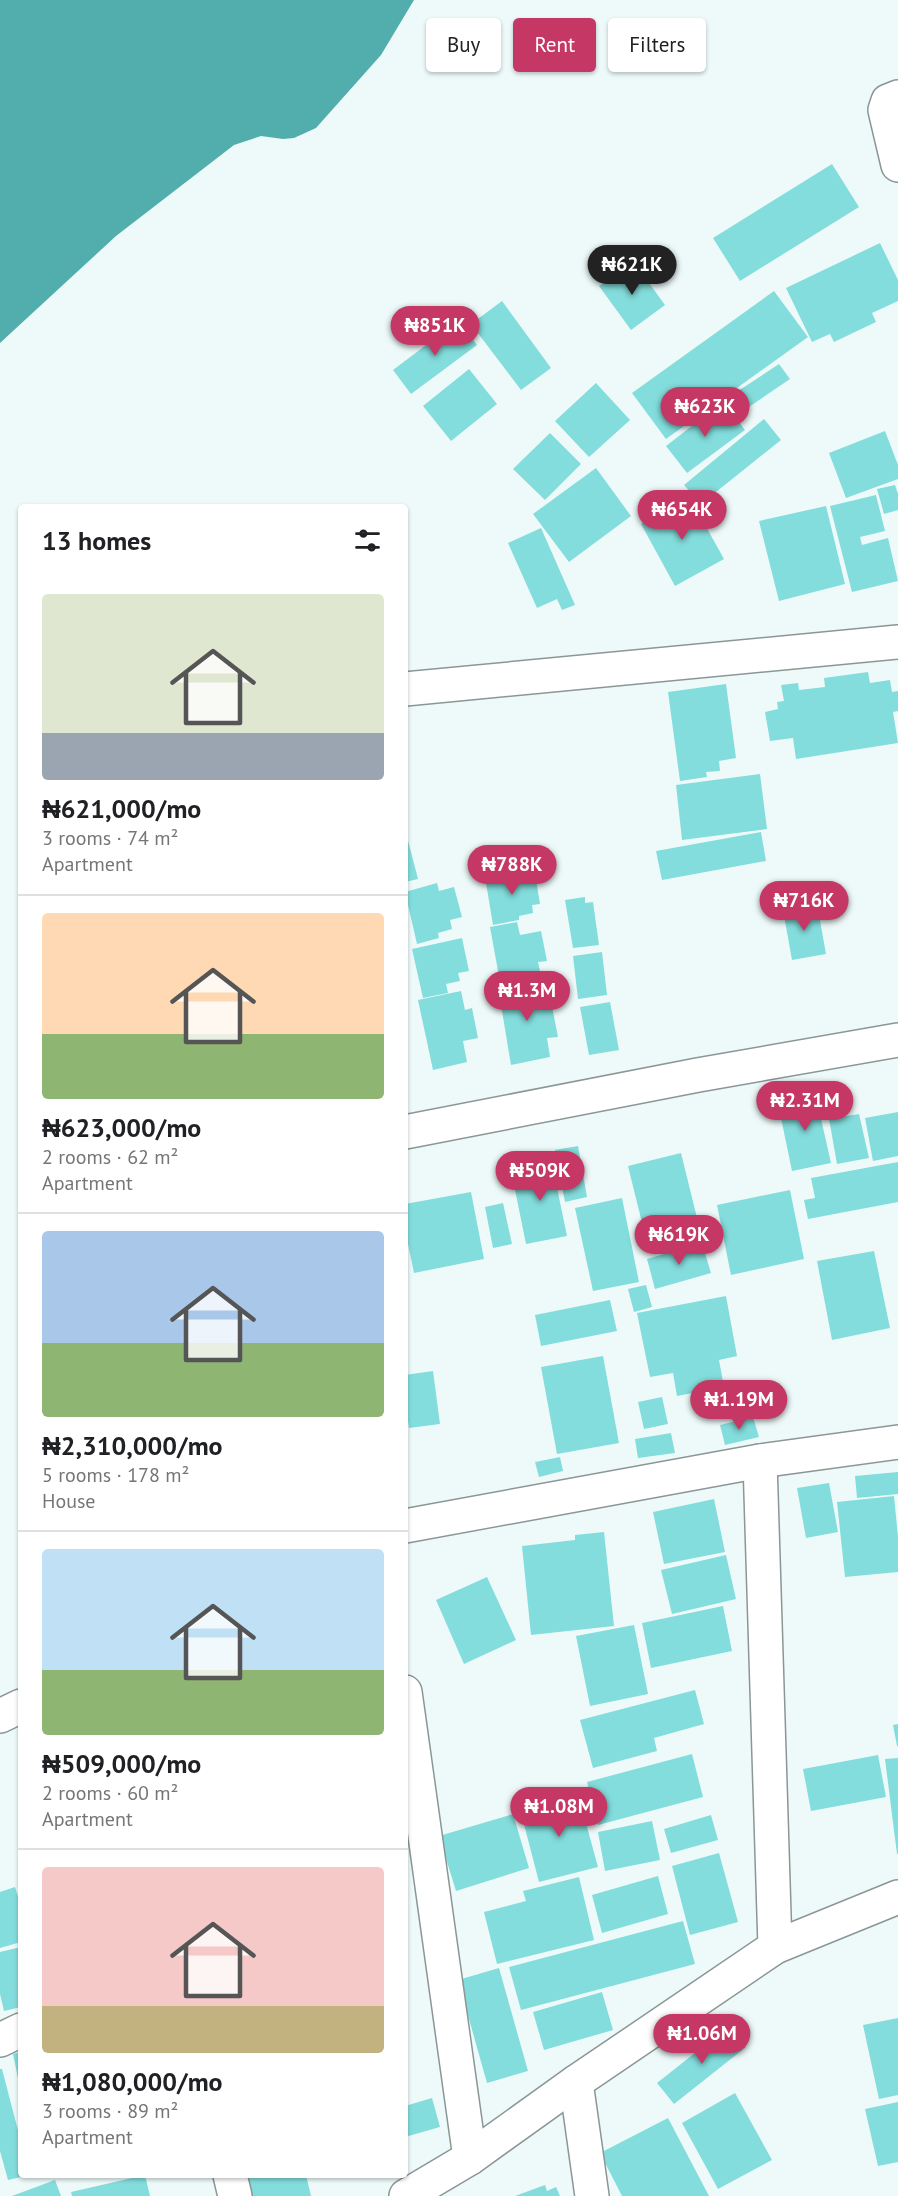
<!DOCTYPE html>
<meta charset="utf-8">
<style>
:root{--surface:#fff;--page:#f6f6f6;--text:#202124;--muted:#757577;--line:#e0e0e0;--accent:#c53866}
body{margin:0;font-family:"PT Sans",sans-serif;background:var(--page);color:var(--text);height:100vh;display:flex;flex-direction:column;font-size:22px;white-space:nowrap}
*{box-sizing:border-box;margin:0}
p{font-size:20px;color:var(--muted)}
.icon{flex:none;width:33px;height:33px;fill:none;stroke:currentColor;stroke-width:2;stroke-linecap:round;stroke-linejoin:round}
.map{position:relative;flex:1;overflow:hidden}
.sheet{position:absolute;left:18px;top:504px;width:390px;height:1674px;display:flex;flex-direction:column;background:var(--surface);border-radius:6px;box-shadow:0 2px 4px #0004}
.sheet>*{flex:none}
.banner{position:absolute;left:426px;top:18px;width:381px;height:54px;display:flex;gap:12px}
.price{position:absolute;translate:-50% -51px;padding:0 14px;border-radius:21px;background:var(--accent);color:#fff;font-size:20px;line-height:39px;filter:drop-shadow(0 2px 3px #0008)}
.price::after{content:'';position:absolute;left:50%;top:36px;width:18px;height:14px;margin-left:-9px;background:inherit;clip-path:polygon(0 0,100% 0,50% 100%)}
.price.selected{background:#222;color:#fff}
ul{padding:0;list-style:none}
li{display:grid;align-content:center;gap:12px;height:318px;padding:0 24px}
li+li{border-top:2px solid var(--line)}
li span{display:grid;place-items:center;height:186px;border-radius:6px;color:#555}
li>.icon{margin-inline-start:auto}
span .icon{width:108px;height:108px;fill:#fffc;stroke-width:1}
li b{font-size:26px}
h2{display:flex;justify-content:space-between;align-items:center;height:72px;padding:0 24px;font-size:26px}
.pill{padding:0 21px;border-radius:6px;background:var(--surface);box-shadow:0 2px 4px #0004;font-size:21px;line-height:54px}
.pill.selected{background:var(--accent);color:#fff}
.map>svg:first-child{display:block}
.water{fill:#52aead}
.building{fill:#83dddc}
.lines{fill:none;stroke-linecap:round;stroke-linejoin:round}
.street-casing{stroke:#8b9696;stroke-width:36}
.street{stroke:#fff;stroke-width:33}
</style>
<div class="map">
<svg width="898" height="2196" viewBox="0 0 898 2196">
<rect width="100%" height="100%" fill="#eefafa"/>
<path class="water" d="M 0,0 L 414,0 L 381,55 L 316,128 L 294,138 L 283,139 L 261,136 L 234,145 L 116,236 L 0,343 Z"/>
<g class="building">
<path d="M 832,164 L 859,207 L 740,281 L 713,238 Z"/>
<path d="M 880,243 L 898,280 L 898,301 L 872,313 L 876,322 L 834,342 L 830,334 L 812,342 L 786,288 Z"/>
<path d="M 633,261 L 665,305 L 631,330 L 599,286 Z"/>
<path d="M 774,291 L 808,337 L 666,439 L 632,393 Z"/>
<path d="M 502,301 L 551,368 L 521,390 L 471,324 Z"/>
<path d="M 458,321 L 477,345 L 411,394 L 393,370 Z"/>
<path d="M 779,364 L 790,379 L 743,411 L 732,395 Z"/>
<path d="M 469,369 L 497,404 L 451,441 L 423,406 Z"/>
<path d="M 596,383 L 630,420 L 589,457 L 555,421 Z"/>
<path d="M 723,402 L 745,430 L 687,473 L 666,446 Z"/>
<path d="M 764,419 L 781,440 L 701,504 L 684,485 Z"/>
<path d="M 885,431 L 898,465 L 898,479 L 846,498 L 829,453 Z"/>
<path d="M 550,433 L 581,464 L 545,500 L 513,469 Z"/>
<path d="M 596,468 L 631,516 L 569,562 L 533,514 Z"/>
<path d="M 895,485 L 898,494 L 898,510 L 884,514 L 877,489 Z"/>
<path d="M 876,495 L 885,531 L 860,537 L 862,545 L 888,538 L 898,581 L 852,592 L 830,506 Z"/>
<path d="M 689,496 L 724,559 L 675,586 L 641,524 Z"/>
<path d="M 826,506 L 845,584 L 779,601 L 759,521 Z"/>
<path d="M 541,528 L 575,605 L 562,610 L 557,599 L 537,608 L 508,543 Z"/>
<path d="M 868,672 L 870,683 L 890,680 L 892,692 L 898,691 L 898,711 L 893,712 L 898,743 L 796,759 L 793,738 L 770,741 L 765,712 L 778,709 L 777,702 L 784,701 L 781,685 L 798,683 L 799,690 L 825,687 L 824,678 Z"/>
<path d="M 726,684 L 736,758 L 719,761 L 720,771 L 706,772 L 707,777 L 680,781 L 668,692 Z"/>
<path d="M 760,774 L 767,829 L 682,840 L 676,785 Z"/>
<path d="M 405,829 L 418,879 L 405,882 Z"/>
<path d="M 761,832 L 766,861 L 662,880 L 656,851 Z"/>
<path d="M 512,872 L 513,877 L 535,873 L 540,904 L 532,905 L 533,913 L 519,916 L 519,920 L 493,925 L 485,877 Z"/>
<path d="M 437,883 L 439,891 L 454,887 L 462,917 L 450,920 L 452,929 L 438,933 L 439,938 L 417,944 L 405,892 Z"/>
<path d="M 585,897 L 585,903 L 593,902 L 599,945 L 573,948 L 565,900 Z"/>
<path d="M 817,904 L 826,954 L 792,960 L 783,910 Z"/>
<path d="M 517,922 L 520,935 L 541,931 L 547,961 L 538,962 L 540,971 L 525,973 L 526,977 L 500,982 L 490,927 Z"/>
<path d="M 462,938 L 469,971 L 458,973 L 460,981 L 446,984 L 448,993 L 423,998 L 412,949 Z"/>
<path d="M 602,952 L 607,995 L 578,999 L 573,956 Z"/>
<path d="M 538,980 L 543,1002 L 551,1001 L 558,1037 L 547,1038 L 550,1057 L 511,1065 L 498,987 Z"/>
<path d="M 461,991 L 465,1010 L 472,1008 L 478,1038 L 463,1041 L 467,1062 L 433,1070 L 418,1000 Z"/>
<path d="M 610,1002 L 619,1050 L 589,1055 L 580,1007 Z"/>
<path d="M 815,1092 L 831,1163 L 792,1171 L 781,1118 L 787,1117 L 783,1098 Z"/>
<path d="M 898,1112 L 898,1156 L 873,1161 L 865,1118 Z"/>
<path d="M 859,1114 L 869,1158 L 837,1164 L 829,1119 Z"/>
<path d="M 578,1146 L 587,1197 L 565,1202 L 555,1150 Z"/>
<path d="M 681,1153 L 700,1230 L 647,1243 L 628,1166 Z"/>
<path d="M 550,1154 L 567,1236 L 526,1244 L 513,1180 L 532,1175 L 529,1158 Z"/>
<path d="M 898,1162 L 898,1202 L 808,1219 L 804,1200 L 815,1198 L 811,1178 Z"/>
<path d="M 790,1190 L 804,1259 L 731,1275 L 717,1205 Z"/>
<path d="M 471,1192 L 484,1259 L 414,1273 L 405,1229 L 405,1204 Z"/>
<path d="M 622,1198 L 639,1282 L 593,1291 L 575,1208 Z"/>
<path d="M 503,1203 L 512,1244 L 493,1248 L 485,1207 Z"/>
<path d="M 702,1243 L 711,1273 L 655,1289 L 647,1259 Z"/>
<path d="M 874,1251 L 890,1328 L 832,1340 L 817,1261 Z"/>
<path d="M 646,1285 L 652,1307 L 634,1312 L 628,1289 Z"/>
<path d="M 726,1296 L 737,1356 L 719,1360 L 724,1387 L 677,1396 L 673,1373 L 650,1377 L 637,1313 Z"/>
<path d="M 610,1300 L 617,1331 L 541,1346 L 535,1315 Z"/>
<path d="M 603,1356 L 619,1443 L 557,1454 L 541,1367 Z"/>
<path d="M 433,1371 L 440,1424 L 409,1428 L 405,1400 L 405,1375 Z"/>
<path d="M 662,1397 L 668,1424 L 644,1429 L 638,1402 Z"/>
<path d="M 753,1417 L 759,1437 L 725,1445 L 720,1425 Z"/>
<path d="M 671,1433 L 675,1453 L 638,1458 L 635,1439 Z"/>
<path d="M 560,1457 L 563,1471 L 539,1477 L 535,1462 Z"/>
<path d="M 898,1472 L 898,1494 L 857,1498 L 855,1476 Z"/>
<path d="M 829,1483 L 838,1532 L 806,1538 L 797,1488 Z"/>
<path d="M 894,1496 L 898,1537 L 898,1572 L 845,1577 L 837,1502 Z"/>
<path d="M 714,1499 L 725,1552 L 664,1564 L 653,1512 Z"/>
<path d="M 604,1532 L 614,1626 L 531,1635 L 522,1546 L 575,1540 L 575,1535 Z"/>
<path d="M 726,1555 L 736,1599 L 672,1614 L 661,1570 Z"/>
<path d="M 487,1577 L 516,1640 L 464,1664 L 436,1600 Z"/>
<path d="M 723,1606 L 732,1651 L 651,1668 L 642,1623 Z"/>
<path d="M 634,1625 L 648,1694 L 590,1706 L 576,1636 Z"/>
<path d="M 695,1690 L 704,1724 L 654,1738 L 657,1751 L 593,1768 L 580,1720 Z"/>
<path d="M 898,1724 L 898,1746 L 897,1746 L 893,1725 Z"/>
<path d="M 692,1754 L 703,1797 L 598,1825 L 587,1782 Z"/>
<path d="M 878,1755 L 886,1797 L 811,1811 L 803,1769 Z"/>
<path d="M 898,1758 L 898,1854 L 897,1854 L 885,1759 Z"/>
<path d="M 578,1794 L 598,1867 L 539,1882 L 520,1809 Z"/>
<path d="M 513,1814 L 529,1868 L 456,1891 L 439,1836 Z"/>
<path d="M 711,1815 L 718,1840 L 671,1853 L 664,1829 Z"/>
<path d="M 652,1821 L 660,1860 L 605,1871 L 598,1832 Z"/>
<path d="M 719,1853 L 738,1922 L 690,1935 L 672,1866 Z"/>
<path d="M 658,1876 L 668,1914 L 602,1933 L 592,1895 Z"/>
<path d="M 579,1877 L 594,1940 L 497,1964 L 484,1912 L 526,1901 L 523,1891 Z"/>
<path d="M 15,1887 L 21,1906 L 21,1942 L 0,1948 L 0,1892 Z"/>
<path d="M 683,1921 L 695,1964 L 521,2010 L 509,1967 Z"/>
<path d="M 21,1947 L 21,2007 L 4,2011 L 0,1994 L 0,1952 Z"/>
<path d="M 499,1968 L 528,2071 L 487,2083 L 458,1980 Z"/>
<path d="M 602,1992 L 613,2030 L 544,2050 L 533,2012 Z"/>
<path d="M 898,2018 L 898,2095 L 879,2099 L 863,2025 Z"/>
<path d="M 729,2026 L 746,2047 L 674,2104 L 657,2083 Z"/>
<path d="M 21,2052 L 21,2088 L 20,2088 L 13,2054 Z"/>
<path d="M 0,2069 L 2,2069 L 21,2142 L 21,2177 L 8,2180 L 0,2151 Z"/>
<path d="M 735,2093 L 772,2160 L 718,2189 L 682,2123 Z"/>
<path d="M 432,2098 L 440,2127 L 405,2137 L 405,2106 Z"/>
<path d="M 898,2102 L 898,2162 L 878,2166 L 865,2109 Z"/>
<path d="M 668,2118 L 709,2196 L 622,2196 L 600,2153 Z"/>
<path d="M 145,2175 L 150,2196 L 72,2196 L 71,2192 Z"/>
<path d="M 243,2175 L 306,2175 L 311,2196 L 249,2196 Z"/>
<path d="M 55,2180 L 61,2196 L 12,2196 Z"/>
<path d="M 545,2185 L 547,2191 L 556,2187 L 560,2196 L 515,2196 Z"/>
</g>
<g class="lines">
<g class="street-casing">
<g id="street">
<path d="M 898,97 L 888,101 L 885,110 L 898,165"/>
<path d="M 405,689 L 898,642"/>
<path d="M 405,1132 L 698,1075 L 898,1040"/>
<path d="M 760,1461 L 775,1947"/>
<path d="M 405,1526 L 760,1461 L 898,1442"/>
<path d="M 405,1692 L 470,2158"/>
<path d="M 0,1716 L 21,1706"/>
<path d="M 0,2040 L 21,2030"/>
<path d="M 576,2082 L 592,2196"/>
<path d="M 230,2175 L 235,2196"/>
<path d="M 406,2196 L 470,2158 L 576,2082 L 775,1947 L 898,1897"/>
</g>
</g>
<use href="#street" class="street"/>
</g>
</svg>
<b class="price selected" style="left:632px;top:296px">₦621K</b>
<b class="price" style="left:435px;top:357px">₦851K</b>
<b class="price" style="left:705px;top:438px">₦623K</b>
<b class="price" style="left:682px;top:541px">₦654K</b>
<b class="price" style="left:512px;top:896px">₦788K</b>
<b class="price" style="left:804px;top:932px">₦716K</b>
<b class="price" style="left:527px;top:1022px">₦1.3M</b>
<b class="price" style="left:805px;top:1132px">₦2.31M</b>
<b class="price" style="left:540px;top:1202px">₦509K</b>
<b class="price" style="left:679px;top:1266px">₦619K</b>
<b class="price" style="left:739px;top:1431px">₦1.19M</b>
<b class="price" style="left:559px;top:1838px">₦1.08M</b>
<b class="price" style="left:702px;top:2065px">₦1.06M</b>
<div class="banner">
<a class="pill">Buy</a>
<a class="pill selected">Rent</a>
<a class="pill">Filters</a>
</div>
<section class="sheet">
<h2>13 homes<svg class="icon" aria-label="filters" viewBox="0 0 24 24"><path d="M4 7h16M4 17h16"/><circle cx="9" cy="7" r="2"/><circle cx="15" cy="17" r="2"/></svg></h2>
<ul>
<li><span style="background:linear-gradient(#dfe7d0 75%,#9aa5b1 0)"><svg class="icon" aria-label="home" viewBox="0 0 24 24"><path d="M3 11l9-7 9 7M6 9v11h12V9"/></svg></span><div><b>₦621,000/mo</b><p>3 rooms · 74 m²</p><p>Apartment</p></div></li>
<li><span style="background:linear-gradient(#ffd9b3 65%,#8fb573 0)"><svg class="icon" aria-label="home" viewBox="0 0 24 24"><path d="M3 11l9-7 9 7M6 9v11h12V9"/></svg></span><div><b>₦623,000/mo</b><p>2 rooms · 62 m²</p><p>Apartment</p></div></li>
<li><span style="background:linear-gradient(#a9c7e8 60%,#8fb573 0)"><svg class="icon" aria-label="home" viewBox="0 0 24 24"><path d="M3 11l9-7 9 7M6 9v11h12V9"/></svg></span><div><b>₦2,310,000/mo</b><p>5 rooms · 178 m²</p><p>House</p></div></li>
<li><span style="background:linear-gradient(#bfe0f5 65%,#8fb573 0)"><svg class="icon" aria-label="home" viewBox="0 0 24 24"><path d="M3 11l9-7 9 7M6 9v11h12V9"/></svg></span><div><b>₦509,000/mo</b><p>2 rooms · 60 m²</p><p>Apartment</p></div></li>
<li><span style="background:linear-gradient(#f6c9c9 75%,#c2b280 0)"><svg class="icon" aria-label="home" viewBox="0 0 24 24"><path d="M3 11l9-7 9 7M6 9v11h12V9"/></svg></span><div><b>₦1,080,000/mo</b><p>3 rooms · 89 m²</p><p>Apartment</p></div></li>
</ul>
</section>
</div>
